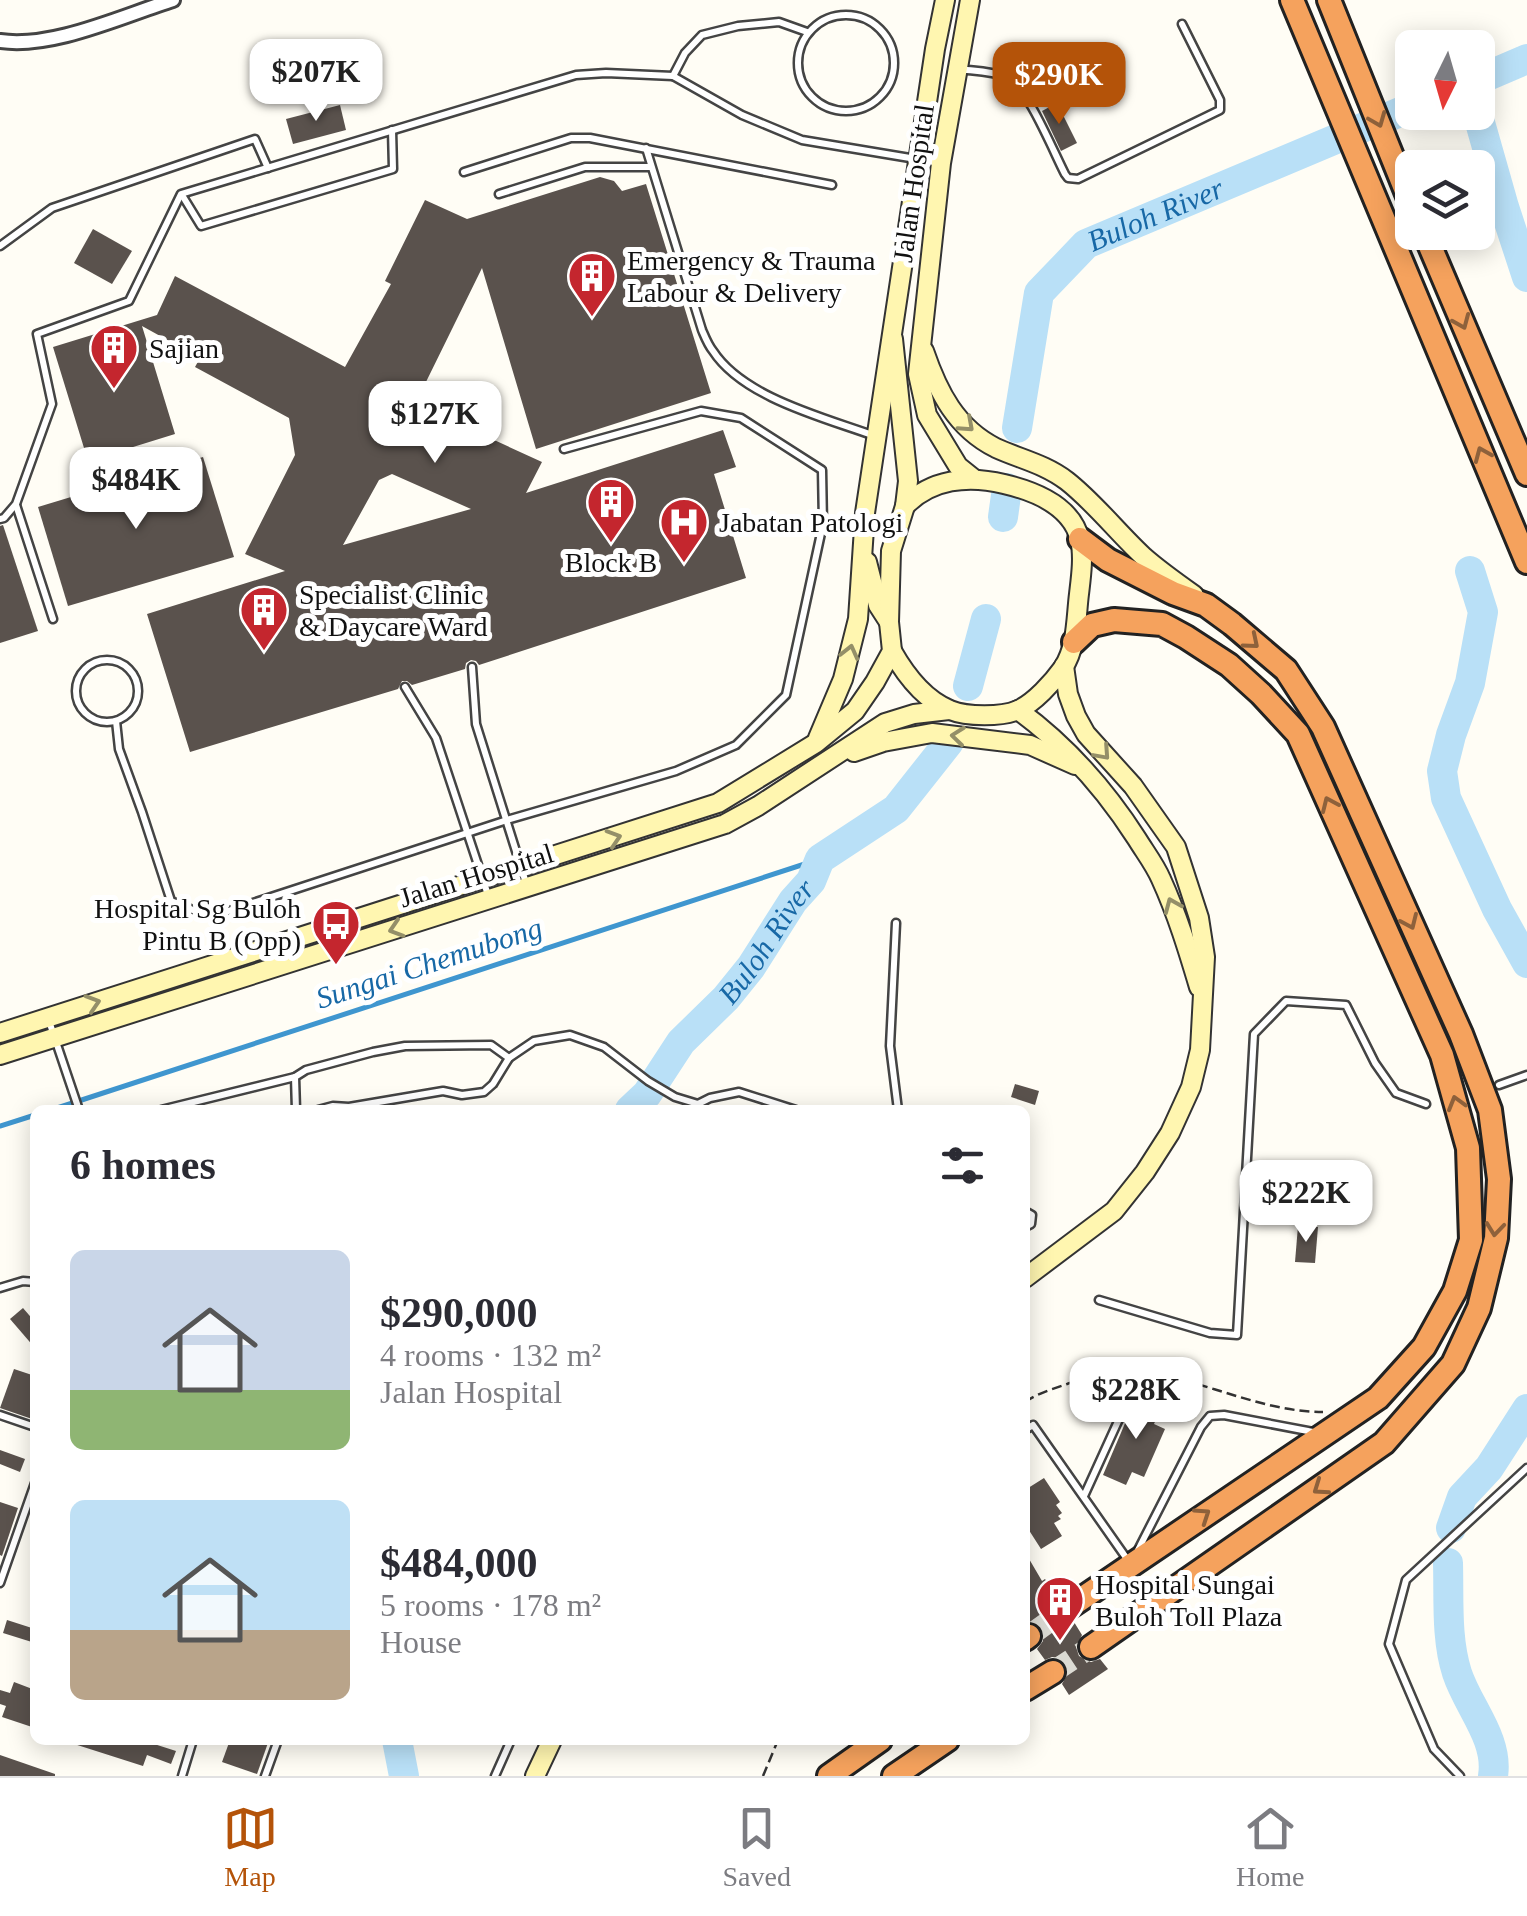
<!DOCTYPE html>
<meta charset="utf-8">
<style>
:root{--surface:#fff;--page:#f7f7f7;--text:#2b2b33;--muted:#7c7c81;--line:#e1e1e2;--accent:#b45309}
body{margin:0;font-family:Georgia,serif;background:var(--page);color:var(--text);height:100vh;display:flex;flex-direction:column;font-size:38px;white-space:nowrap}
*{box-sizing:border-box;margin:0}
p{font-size:32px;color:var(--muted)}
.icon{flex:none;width:55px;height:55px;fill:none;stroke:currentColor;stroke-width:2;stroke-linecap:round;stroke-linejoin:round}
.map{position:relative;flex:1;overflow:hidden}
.side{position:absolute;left:30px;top:1105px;width:1000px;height:640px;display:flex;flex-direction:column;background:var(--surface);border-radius:15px;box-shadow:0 5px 25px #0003}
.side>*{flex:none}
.needle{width:65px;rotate:185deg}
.fabs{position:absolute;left:1395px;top:30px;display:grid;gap:20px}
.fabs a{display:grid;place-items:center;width:100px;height:100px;border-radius:15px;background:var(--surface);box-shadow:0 5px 25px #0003;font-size:50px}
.price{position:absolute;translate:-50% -85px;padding:0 22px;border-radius:20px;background:#fff;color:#222;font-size:32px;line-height:65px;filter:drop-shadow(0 2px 5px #0008)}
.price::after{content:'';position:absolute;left:50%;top:60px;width:30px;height:22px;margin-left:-15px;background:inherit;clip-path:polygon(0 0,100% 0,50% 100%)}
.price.active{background:var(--accent);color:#fff}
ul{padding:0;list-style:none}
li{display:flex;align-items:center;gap:30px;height:250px;padding:0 40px}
li span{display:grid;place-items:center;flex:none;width:280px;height:200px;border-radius:15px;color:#555}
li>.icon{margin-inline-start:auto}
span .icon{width:120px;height:120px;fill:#fffc;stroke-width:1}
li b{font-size:42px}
h2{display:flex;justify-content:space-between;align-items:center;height:120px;padding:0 40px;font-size:42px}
.menu{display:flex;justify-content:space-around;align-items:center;height:140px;border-top:2px solid var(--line);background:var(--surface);font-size:28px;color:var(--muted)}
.menu a{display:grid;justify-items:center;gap:5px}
.menu .active{color:var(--accent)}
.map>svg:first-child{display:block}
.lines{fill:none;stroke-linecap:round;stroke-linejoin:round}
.stream{stroke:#3f96cf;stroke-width:5}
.river{stroke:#b9e0f7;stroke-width:30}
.building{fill:#5a524d;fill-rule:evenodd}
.highway-tunnel{stroke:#dbdad3;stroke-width:22;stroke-dasharray:22 11;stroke-linecap:butt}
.lane-casing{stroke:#444;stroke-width:11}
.street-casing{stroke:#444;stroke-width:18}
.secondary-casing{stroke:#333;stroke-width:22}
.highway-casing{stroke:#222;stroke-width:28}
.path{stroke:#333;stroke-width:2.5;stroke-dasharray:10 5;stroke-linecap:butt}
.lane{stroke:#fff;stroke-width:6}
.street{stroke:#fff;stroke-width:12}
.secondary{stroke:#fff6b0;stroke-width:18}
.highway{stroke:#f5a25d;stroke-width:22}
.oneway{stroke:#8e613b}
.oneway2{stroke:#948f68}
.labels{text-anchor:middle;stroke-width:10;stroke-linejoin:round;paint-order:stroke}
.street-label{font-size:28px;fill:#111;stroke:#fff}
.poi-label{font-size:28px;fill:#111;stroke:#fff;text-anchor:start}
.water-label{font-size:30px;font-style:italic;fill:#1768a6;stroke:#fff}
</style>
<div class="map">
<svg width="1527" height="1776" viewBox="0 0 1527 1776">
<rect width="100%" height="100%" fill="#fffdf5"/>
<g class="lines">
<g class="stream">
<path d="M 51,1110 L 820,859"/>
<path d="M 0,1126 L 35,1115"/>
</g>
<g class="river">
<path d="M 1478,80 L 1527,59"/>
<path d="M 1477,112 L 1504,207 L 1527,277"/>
<path id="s1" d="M 1017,428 L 1039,293 L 1086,244 L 1412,107"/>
<path d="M 1003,517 L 1007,488"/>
<path d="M 1470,571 L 1483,612 L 1470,683 L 1451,735 L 1442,771 L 1446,798 L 1497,909 L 1527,963"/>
<path d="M 968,686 L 986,619"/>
<path id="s2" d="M 630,1110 L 647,1094 L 681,1042 L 726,998 L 751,967 L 793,901 L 811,881 L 820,859 L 896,809 L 949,742"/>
<path d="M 1451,1528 L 1462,1497 L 1489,1468 L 1527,1409"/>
<path d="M 1448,1563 C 1449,1599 1446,1639 1457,1673 C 1468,1707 1499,1739 1493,1776"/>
<path d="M 397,1740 L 404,1776"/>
</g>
</g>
<g class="building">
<path d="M 1057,103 L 1077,143 L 1061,151 L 1042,111 Z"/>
<path d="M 340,105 L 346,130 L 293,144 L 286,119 Z"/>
<path d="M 600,177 L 614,181 L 622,191 L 646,184 L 711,393 L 536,449 L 482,268 L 424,386 L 431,411 L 542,462 L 526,493 L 723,430 L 736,467 L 714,474 L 746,578 L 479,665 L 476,661 L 471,660 L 466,663 L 465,669 L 412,685 L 407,681 L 402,681 L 398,689 L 190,752 L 147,614 L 285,571 L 245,554 L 295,455 L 289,418 L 195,367 L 200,358 L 142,326 L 175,434 L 88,461 L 53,347 L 157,315 L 175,276 L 345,367 L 391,284 L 385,281 L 425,200 L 467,219 ZM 392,474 L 471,509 L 343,545 L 379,480 Z"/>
<path d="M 93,229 L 132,251 L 112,284 L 74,263 Z"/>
<path d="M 203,457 L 234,557 L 68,606 L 38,507 Z"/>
<path d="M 3,525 L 38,631 L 0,643 L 0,526 Z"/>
<path d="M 1015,1084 L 1039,1091 L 1035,1105 L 1011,1097 Z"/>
<path d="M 1298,1226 L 1318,1227 L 1315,1263 L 1295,1262 Z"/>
<path d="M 23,1308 L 35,1322 L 35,1348 L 10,1319 Z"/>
<path d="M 14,1369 L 35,1376 L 35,1420 L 0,1408 Z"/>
<path d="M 1142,1393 L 1163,1403 L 1154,1424 L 1165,1429 L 1144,1477 L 1132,1472 L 1126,1485 L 1103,1475 L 1126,1421 L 1129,1422 Z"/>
<path d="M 0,1450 L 25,1459 L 20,1472 L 0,1464 Z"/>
<path d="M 1044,1478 L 1060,1502 L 1056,1505 L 1062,1513 L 1058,1516 L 1061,1519 L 1054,1523 L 1062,1536 L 1041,1549 L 1025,1524 L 1025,1490 Z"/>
<path d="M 0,1502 L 18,1508 L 2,1556 L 0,1555 Z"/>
<path d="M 1025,1552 L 1042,1581 L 1045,1579 L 1057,1597 L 1052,1603 L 1050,1610 L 1053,1619 L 1065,1625 L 1074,1622 L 1082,1635 L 1076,1647 L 1079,1656 L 1091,1662 L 1100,1659 L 1108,1669 L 1069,1695 L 1062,1684 L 1068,1673 L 1066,1665 L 1059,1658 L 1052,1657 L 1045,1660 L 1037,1649 L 1043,1641 L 1041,1628 L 1034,1622 L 1025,1622 L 1025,1593 L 1030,1589 L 1025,1580 Z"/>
<path d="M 7,1620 L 35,1629 L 35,1643 L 3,1633 Z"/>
<path d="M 14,1682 L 35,1690 L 35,1728 L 2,1717 L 6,1706 L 0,1704 L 0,1690 L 10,1693 Z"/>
<path d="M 71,1740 L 152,1740 L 151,1743 L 176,1751 L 171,1764 L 147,1755 L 143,1766 L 71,1743 Z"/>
<path d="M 230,1740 L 269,1740 L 257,1774 L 222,1762 Z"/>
<path d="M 0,1755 L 55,1774 L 55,1776 L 0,1776 Z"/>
</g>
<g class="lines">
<g class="highway-tunnel">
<path d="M 1029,1636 L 1065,1610"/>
<path d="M 1053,1672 L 1091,1647"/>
</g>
<g class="lane-casing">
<g id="lane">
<circle cx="846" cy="63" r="48"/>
<path d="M 958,69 C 974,71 992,71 1007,77 C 1027,86 1054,153 1065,174 L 1068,178 L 1078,179 L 1220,110 L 1220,100 L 1182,24"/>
<path d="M 673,76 L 685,53 L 702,35 L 738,26 L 779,22 L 807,32"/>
<path d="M 1026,95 L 1057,82"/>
<path d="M 646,148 L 702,330 C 705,337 708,345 713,351 C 743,397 822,417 872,435"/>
<path d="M 464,172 L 571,138 L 590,138 L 832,185"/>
<path d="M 499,194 L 585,167 L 651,167"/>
<path d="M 182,195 L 201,226 L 393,169 L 392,130"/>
<path d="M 0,246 L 52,208 L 255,139 L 268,168"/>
<path d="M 822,259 L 860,264"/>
<path d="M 16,505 L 53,619"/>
<path d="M 0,519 L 4,518 L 16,504 L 52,404 L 37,334 L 129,301 L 181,194 L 576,75 L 606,73 L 673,76 L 742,115 L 802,140 L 940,163"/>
<circle cx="107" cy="691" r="31"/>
<path d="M 472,667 L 476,724 L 526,883"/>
<path d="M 405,687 L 436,738 L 489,898"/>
<path d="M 116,721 L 119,749 L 142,812 L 171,901 L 210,917 L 507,820 L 676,771 L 736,745 L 786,695 L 823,524 L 822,470 L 741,418 L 701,411 L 564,449"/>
<path d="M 896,923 L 890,1046 L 898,1110"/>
<path d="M 48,1018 L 79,1110"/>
<path d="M 1499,1085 L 1527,1075"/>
<path d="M 161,1110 L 295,1077"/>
<path d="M 296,1110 L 295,1077 L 306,1070 L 373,1052 L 405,1046 L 491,1045 L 509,1058"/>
<path d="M 318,1110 L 333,1106 L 349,1107 L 443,1091 L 462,1095 L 484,1092 L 493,1084 L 509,1058 L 534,1041 L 570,1035 L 604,1047 L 648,1081 L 675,1097 L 698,1104 L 710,1098 L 739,1092 L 796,1110"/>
<path d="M 1025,1211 L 1032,1215 L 1031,1224 L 1025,1227"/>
<path d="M 0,1288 L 23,1281 L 35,1282"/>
<path d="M 1099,1300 L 1210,1333 L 1237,1335 L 1254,1034 L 1286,1001 L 1346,1005 L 1375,1063 L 1396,1093 L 1426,1104"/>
<path d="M 0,1415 L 35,1427"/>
<path d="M 1025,1430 L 1033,1425 L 1127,1559"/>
<path d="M 1084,1496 L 1130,1395"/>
<path d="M 1138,1550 L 1201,1427 L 1210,1416 L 1224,1415 L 1313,1432"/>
<path d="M 0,1583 L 35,1483"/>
<path d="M 182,1776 L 193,1740"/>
<path d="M 265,1776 L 278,1740"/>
<path d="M 495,1776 L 511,1740"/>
<path d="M 1460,1776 L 1434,1749 L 1389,1644 L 1406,1580 L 1527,1468"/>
</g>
</g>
<g class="street-casing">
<path id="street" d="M 0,41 C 52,49 122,16 173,0"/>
</g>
<g class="secondary-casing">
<g id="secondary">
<path d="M 970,0 L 941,163 L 918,374 L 927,415 L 958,466 L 973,478"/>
<path d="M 924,351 C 938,392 956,428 996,448 C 1020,459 1045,464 1067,481 C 1095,503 1118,533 1144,557 C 1160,571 1177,583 1194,595"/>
<path d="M 867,562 L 878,605 L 889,622"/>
<path d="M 892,651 C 905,674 925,700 950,710 C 967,717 1002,717 1018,710 C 1034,703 1053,682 1063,668 C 1077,647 1076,618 1079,594 C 1081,577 1084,556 1080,540 C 1072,506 1034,491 1004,484 C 968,475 931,479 905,506"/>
<path d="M 1018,710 C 1066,745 1105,789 1137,839 C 1145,852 1155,865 1161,879 C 1177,914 1188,950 1199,987"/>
<path d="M 818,738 L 843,679 L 858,619 L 865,513 L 935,49 L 945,0"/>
<path d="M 854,752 L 883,742 L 932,733 L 1030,745 L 1075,765"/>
<path d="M 0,1033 L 718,803 L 816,743 L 855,711 L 875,682 L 892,651 L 889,622 L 891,551 L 905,506 L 908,481 L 893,339"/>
<path d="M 0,1055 L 725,824 L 758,806 L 885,723 L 914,714 L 949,710"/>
<path d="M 1025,1278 L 1114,1211 L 1145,1172 L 1170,1133 L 1191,1087 L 1200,1050 L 1205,957 L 1199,918 L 1176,847 L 1133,786 L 1086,734 L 1076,716 L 1068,694 L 1064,666"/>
<path d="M 535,1776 L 552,1740"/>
</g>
</g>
<g class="highway-casing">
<g id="highway">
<path d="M 1292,0 L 1527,562"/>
<path d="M 1329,0 L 1412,206"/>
<path d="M 1424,232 L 1527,474"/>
<path d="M 1080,539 L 1108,560 L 1173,593 L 1206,605 L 1232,624 L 1286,670 L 1323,727 L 1461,1034 L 1490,1110 L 1499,1179 L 1496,1238 L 1479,1308 L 1453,1364 L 1384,1443 L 1091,1647"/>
<path d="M 1065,1610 L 1378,1398 L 1424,1347 L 1455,1291 L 1471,1240 L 1468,1148 L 1442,1055 L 1298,734 L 1261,694 L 1229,665 L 1186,637 L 1162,624 L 1114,620 L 1092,625 L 1074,642"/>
<path d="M 1025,1639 L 1029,1636"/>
<path d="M 1025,1689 L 1053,1672"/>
<path d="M 829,1776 L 880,1740"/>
<path d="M 894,1776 L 947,1740"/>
</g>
</g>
<g class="path">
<path d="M 1025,1402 C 1038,1393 1053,1389 1067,1384 C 1088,1376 1113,1369 1135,1371 C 1199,1377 1259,1412 1323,1412"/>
<path d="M 763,1776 L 778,1740"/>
</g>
<use href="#lane" class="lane"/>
<use href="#street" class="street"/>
<use href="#secondary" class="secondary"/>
<use href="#highway" class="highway"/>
</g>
<defs><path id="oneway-chevron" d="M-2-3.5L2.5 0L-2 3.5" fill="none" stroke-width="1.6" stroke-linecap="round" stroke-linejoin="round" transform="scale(2.5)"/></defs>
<g class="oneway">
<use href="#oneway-chevron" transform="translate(1378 120) rotate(68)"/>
<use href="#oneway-chevron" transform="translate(1462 322) rotate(67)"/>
<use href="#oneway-chevron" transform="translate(1482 454) rotate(-113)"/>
<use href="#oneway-chevron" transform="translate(1252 642) rotate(40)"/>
<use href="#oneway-chevron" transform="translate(1329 804) rotate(-114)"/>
<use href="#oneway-chevron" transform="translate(1410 922) rotate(66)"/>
<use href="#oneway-chevron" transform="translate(1456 1103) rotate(-106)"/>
<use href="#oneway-chevron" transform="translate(1495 1229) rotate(96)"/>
<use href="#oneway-chevron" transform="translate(1320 1488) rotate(145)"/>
<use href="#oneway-chevron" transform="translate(1203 1515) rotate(-34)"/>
</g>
<g class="oneway2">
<use href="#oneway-chevron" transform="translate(967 425) rotate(42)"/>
<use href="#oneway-chevron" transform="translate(850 652) rotate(-76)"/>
<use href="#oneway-chevron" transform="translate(958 736) rotate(-174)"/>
<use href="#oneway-chevron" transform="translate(1103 753) rotate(48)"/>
<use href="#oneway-chevron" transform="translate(614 838) rotate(-18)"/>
<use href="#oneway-chevron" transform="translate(1172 905) rotate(-113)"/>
<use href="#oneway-chevron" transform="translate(396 929) rotate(162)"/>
<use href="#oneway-chevron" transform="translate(93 1003) rotate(-18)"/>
</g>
<defs>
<g id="building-pin" transform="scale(2.5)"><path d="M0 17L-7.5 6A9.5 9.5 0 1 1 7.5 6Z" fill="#c4262e" stroke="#fff"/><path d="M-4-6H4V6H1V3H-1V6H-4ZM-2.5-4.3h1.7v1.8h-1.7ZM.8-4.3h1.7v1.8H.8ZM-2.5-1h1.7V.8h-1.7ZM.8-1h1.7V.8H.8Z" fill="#fff"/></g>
<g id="hospital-pin" transform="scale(2.5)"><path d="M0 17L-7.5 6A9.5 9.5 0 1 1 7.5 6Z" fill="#c4262e" stroke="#fff"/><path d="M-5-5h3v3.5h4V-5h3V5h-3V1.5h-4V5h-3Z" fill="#fff"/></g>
<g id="bus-pin" transform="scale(2.5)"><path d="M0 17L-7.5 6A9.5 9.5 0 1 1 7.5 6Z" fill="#c4262e" stroke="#fff"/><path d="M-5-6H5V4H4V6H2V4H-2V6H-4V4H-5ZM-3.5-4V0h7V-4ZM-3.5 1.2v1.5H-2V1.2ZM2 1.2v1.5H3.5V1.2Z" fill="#fff"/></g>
</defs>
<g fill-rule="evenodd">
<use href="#building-pin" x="592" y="276"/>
<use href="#building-pin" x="114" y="348"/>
<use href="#building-pin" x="611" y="502"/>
<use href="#hospital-pin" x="684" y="522"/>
<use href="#building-pin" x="264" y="610"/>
<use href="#bus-pin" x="336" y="924"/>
<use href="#building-pin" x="1060" y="1600"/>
</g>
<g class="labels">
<g class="street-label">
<text transform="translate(913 183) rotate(-82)" y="10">Jalan Hospital</text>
<text transform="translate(476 875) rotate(-17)" y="10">Jalan Hospital</text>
</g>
<g class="poi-label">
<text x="627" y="270">Emergency &amp; Trauma<tspan x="627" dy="32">Labour &amp; Delivery</tspan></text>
<text x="149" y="358">Sajian</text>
<text x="719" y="532">Jabatan Patologi</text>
<text x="611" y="572" text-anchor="middle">Block B</text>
<text x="299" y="604">Specialist Clinic<tspan x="299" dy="32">&amp; Daycare Ward</tspan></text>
<text x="301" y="918" text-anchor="end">Hospital Sg Buloh<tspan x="301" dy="32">Pintu B (Opp)</tspan></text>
<text x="1095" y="1594">Hospital Sungai<tspan x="1095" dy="32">Buloh Toll Plaza</tspan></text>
</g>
<g class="water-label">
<text dy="10" stroke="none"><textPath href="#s1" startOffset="280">Buloh River</textPath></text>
<text dy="10" stroke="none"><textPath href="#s2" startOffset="218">Buloh River</textPath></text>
<text transform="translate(429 963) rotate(-18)" y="10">Sungai Chemubong</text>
</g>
</g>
</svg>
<div class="fabs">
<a><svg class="needle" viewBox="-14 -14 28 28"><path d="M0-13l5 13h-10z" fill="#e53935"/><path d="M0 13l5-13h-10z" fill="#7c7c81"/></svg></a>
<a><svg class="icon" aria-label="layers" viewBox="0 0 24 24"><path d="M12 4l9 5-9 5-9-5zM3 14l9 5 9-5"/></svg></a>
</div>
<b class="price" style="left:316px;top:124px">$207K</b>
<b class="price active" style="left:1059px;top:127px">$290K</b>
<b class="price" style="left:435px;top:466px">$127K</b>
<b class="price" style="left:136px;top:532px">$484K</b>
<b class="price" style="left:1306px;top:1245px">$222K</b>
<b class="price" style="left:1136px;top:1442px">$228K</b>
<section class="side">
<h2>6 homes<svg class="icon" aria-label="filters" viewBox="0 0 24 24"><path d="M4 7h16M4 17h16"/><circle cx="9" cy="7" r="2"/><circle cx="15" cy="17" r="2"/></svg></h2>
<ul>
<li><span style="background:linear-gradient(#c9d6e8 70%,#8fb573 0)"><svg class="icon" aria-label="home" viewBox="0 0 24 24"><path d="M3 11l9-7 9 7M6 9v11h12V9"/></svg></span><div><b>$290,000</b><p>4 rooms · 132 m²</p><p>Jalan Hospital</p></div></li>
<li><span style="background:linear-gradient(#bfe0f5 65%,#b9a48a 0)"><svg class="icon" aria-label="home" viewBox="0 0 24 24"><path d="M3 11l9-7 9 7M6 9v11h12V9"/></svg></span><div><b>$484,000</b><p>5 rooms · 178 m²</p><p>House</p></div></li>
</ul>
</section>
</div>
<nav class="menu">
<a class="active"><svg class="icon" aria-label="map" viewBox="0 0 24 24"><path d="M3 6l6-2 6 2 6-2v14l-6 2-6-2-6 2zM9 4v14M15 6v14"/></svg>Map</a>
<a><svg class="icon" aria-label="saved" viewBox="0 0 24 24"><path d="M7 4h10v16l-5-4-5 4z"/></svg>Saved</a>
<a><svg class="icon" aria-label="home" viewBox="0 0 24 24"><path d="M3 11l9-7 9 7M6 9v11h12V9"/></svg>Home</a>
</nav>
